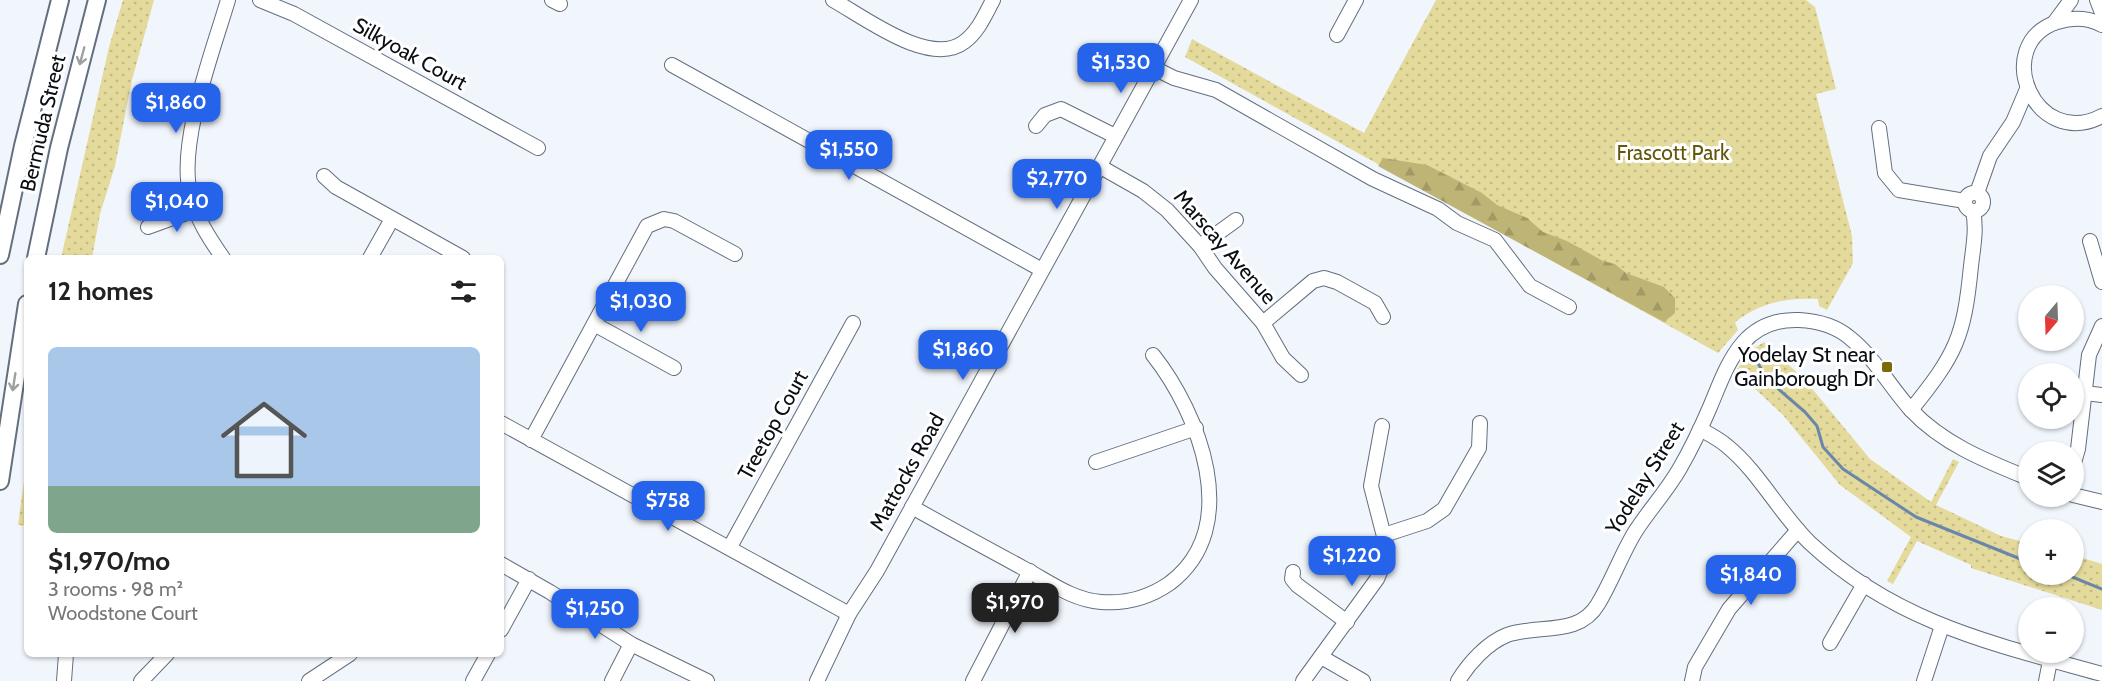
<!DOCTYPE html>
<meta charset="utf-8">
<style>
:root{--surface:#fff;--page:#f2f2f2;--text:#222;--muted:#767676;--accent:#2563eb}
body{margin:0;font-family:Cabin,sans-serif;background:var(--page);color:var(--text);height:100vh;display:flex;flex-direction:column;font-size:22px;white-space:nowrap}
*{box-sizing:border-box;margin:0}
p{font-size:20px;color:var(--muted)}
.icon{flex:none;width:33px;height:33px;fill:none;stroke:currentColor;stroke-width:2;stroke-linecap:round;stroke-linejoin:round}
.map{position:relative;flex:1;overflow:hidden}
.drawer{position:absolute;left:24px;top:255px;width:480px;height:402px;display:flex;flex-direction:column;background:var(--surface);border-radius:9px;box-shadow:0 2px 4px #0004}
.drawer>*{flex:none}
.needle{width:39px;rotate:199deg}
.tools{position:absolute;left:2018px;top:285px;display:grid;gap:12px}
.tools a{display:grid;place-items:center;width:66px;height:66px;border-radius:50%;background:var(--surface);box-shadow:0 2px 4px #0004;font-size:30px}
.price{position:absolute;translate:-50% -51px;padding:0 14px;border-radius:12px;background:var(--accent);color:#fff;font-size:20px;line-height:39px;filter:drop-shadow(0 2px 3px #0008)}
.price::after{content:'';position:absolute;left:50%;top:36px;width:18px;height:14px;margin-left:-9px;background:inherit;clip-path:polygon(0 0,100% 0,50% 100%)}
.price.current{background:#222;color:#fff}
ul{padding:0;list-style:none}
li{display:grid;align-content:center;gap:12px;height:318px;padding:0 24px}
li span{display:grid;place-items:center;height:186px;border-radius:9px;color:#555}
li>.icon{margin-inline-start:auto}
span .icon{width:108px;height:108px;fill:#fffc;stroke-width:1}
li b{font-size:26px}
h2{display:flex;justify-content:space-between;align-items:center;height:72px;padding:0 24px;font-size:26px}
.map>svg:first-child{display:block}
.green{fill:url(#green-dots)}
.forest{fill:url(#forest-firs)}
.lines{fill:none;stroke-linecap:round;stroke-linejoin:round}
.stream{stroke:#6a87ab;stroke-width:3}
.minor-casing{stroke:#636f7d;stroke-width:16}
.major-casing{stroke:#636f7d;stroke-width:20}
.minor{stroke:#fff;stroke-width:14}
.major{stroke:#fff;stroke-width:16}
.oneway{stroke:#9d9fa1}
.poi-dot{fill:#7a6c05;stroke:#fff;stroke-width:2}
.labels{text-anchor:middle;stroke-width:6;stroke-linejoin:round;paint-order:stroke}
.street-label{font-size:21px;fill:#090e13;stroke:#fff}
.park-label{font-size:21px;fill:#63570b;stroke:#fff}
.poi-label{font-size:21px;fill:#090e13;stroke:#fff;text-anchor:end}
</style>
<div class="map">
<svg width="2102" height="681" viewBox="0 0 2102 681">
<defs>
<pattern id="green-dots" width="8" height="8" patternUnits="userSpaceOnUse" patternTransform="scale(1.5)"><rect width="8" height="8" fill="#e4da9b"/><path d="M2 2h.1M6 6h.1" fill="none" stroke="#c2ba85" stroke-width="1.8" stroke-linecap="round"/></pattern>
<pattern id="forest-firs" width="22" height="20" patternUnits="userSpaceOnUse" patternTransform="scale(1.5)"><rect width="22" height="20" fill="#beb476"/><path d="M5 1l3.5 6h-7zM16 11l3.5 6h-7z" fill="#a29a65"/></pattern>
</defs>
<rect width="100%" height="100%" fill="#f1f6fd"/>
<g class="green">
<path d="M 123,0 L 154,0 L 132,80 L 115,166 L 100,214 L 92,258 L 61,258 L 109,47 Z"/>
<path d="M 1436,0 L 1806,0 L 1815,7 L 1836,89 L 1816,94 L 1852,236 L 1853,263 L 1827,310 L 1819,306 L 1818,299 C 1786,297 1760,303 1735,322 L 1738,330 L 1718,353 L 1185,57 L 1192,39 L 1364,133 Z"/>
<path d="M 1764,342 L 1805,380 L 1870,459 L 1931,502 L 1953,459 L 1959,462 L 1936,505 L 2001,536 L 2028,543 L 2028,574 L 2073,574 L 2073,555 L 2102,564 L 2102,610 L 1971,568 L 1971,565 L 1917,541 L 1893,584 L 1887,581 L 1911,537 L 1840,485 L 1783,415 L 1736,371 L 1750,351 Z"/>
<path d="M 27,459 L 27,526 L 18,525 Z"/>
</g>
<path class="forest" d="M 1383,158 L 1427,165 L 1482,193 L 1497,205 L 1527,218 L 1543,232 L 1567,241 L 1603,261 L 1615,264 L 1626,273 L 1664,287 L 1675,298 L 1675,313 L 1664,322 L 1378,166 Z"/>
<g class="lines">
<g class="stream">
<path d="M 1751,352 L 1768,380 L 1805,412 L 1817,426 L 1823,447 L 1843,469 L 1916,517 L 2028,562"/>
<path d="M 2065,574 L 2102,589"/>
</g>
<g class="minor-casing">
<g id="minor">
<path d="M 260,0 L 294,14 L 538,148"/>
<path d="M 552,0 L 560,4"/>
<path d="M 833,0 C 864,17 930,68 964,42 C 978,32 985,15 993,0"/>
<path d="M 2097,0 L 2102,13"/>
<path d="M 2054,23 L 2071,0"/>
<path d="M 2102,25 C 2087,17 2073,17 2057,22 C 1990,45 2035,151 2102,116"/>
<path d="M 1337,35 L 1356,0"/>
<path d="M 672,65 L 1042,270"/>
<path d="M 1154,68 L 1174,78 L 1216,90 L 1373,179 L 1438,209 L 1457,223 L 1495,240 L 1530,286 L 1569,307"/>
<path d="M 1036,126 L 1045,115 L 1061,109 L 1115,136"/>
<path d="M 1879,128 L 1885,173 L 1899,190 L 1965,201"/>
<path d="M 1099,166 L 1143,191 L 1167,210 L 1200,246 L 1215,268 L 1263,323 L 1283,358 L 1301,375"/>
<path d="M 324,176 L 336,187 L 463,258"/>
<path d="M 1977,193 L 1990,156 L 2013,122 L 2027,89"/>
<circle cx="1974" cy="202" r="9"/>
<path d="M 148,227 L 195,210"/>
<path d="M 2090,241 L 2102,282"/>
<path d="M 1200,246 L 1236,220"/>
<path d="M 223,258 C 209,238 196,218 190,193 C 178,142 213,51 228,0"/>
<path d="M 370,258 L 392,219"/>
<path d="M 1263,323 L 1313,281 L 1324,278 L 1337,282 L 1375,303 L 1383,317"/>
<path d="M 594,324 L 674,368"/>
<path d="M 2085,393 L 2102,395"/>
<path d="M 1911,410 C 1956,354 1964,338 1971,266 C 1973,248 1977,229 1973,211"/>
<path d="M 501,423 L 849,614"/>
<path d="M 1700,429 C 1709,434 1719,439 1727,446 C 1759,472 1780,514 1810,543 C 1896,623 1994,644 2102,674"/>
<path d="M 531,440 L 647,226 L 664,219 L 674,221 L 735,254"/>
<path d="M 1096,462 L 1196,428"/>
<path d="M 2073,466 L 2078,449 L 2089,355 L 2102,326"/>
<path d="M 2073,495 L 2102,502"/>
<path d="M 912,507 C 949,528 986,548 1023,568 C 1048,581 1072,600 1101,602 C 1126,604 1150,597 1170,583 C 1244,527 1199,413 1153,355"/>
<path d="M 1384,535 L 1427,521 L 1444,509 L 1479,448 L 1480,423"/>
<path d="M 730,547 L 853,323"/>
<path d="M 501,564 L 550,592 L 631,644 L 707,681"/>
<path d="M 1293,572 L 1292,579 L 1297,585 L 1347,622"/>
<path d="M 501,630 L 529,579"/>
<path d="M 1830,643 L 1864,584"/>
<path d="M 1323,658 L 1363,681"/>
<path d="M 64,681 L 66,654"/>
<path d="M 141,681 L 167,654"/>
<path d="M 309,681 L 350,654"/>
<path d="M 473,681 L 488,654"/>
<path d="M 612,681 L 631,644"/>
<path d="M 817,681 L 849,614 L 877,571 L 1191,0"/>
<path d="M 973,681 L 1030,571"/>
<path d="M 1303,681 L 1377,579 L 1386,558 L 1387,548 L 1371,486 L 1382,426"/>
<path d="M 1458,681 C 1469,663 1487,643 1507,635 C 1538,624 1579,637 1598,604 C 1612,581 1621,555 1635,532 C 1649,510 1667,491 1680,468 C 1691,449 1701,428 1710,407 C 1728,364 1742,318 1799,320 C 1818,321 1836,326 1850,338 C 1875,358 1890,387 1911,410 C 1943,444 1986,461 2028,478"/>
<path d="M 1692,681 L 1695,667 L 1729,609 L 1798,530"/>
<path d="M 1924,681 L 1942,626"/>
<path d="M 2046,681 L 2050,661"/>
</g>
</g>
<g class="major-casing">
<g id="major">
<path d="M 0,255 L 23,146 L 60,0"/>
<path d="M 36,258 L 59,148 L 97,0"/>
<path d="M 0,481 L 27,304"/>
</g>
</g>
<use href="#minor" class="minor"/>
<use href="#major" class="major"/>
</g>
<defs><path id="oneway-shaft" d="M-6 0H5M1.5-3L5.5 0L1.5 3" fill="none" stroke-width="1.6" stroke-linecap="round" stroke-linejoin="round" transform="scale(1.5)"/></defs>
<g class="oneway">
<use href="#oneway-shaft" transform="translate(82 56) rotate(105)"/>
<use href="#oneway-shaft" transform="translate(14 382) rotate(99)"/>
</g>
<rect class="poi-dot" x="1881" y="361" width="12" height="12" rx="3"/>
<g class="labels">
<g class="street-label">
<text transform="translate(410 54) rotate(29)" y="7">Silkyoak Court</text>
<text transform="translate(43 123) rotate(-77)" y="7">Bermuda Street</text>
<text transform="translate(1225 247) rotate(49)" y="7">Marscay Avenue</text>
<text transform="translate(773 425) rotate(-61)" y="7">Treetop Court</text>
<text transform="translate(907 472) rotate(-61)" y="7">Mattocks Road</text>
<text transform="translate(1645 478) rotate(-58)" y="7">Yodelay Street</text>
</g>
<g class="park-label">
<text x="1673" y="160">Frascott Park</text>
</g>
<g class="poi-label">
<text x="1875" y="362">Yodelay St near<tspan x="1875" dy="24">Gainborough Dr</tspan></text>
</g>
</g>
</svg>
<div class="tools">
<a><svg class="needle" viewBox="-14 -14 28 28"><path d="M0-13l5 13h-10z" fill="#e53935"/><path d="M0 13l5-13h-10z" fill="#767676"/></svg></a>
<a><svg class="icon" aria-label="locate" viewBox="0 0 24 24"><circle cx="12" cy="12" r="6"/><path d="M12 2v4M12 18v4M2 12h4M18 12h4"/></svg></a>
<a><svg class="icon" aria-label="layers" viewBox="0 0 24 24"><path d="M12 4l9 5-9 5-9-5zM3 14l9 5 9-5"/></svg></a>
<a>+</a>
<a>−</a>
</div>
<b class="price" style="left:1121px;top:94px">$1,530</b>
<b class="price" style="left:176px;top:134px">$1,860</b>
<b class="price" style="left:849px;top:181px">$1,550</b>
<b class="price" style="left:1057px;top:210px">$2,770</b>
<b class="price" style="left:177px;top:233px">$1,040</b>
<b class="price" style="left:641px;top:333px">$1,030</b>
<b class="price" style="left:963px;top:381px">$1,860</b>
<b class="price" style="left:668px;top:532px">$758</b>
<b class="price" style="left:1352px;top:587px">$1,220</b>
<b class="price" style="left:1751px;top:606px">$1,840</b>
<b class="price current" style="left:1015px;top:634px">$1,970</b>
<b class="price" style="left:595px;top:640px">$1,250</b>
<section class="drawer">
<h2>12 homes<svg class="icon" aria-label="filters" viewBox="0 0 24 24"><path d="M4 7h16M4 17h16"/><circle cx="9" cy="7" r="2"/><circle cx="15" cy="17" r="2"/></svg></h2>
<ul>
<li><span style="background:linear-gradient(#a9c7e8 75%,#7fa58c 0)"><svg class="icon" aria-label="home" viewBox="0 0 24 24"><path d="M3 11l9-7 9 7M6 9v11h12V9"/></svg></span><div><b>$1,970/mo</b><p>3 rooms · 98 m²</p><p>Woodstone Court</p></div></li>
</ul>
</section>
</div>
